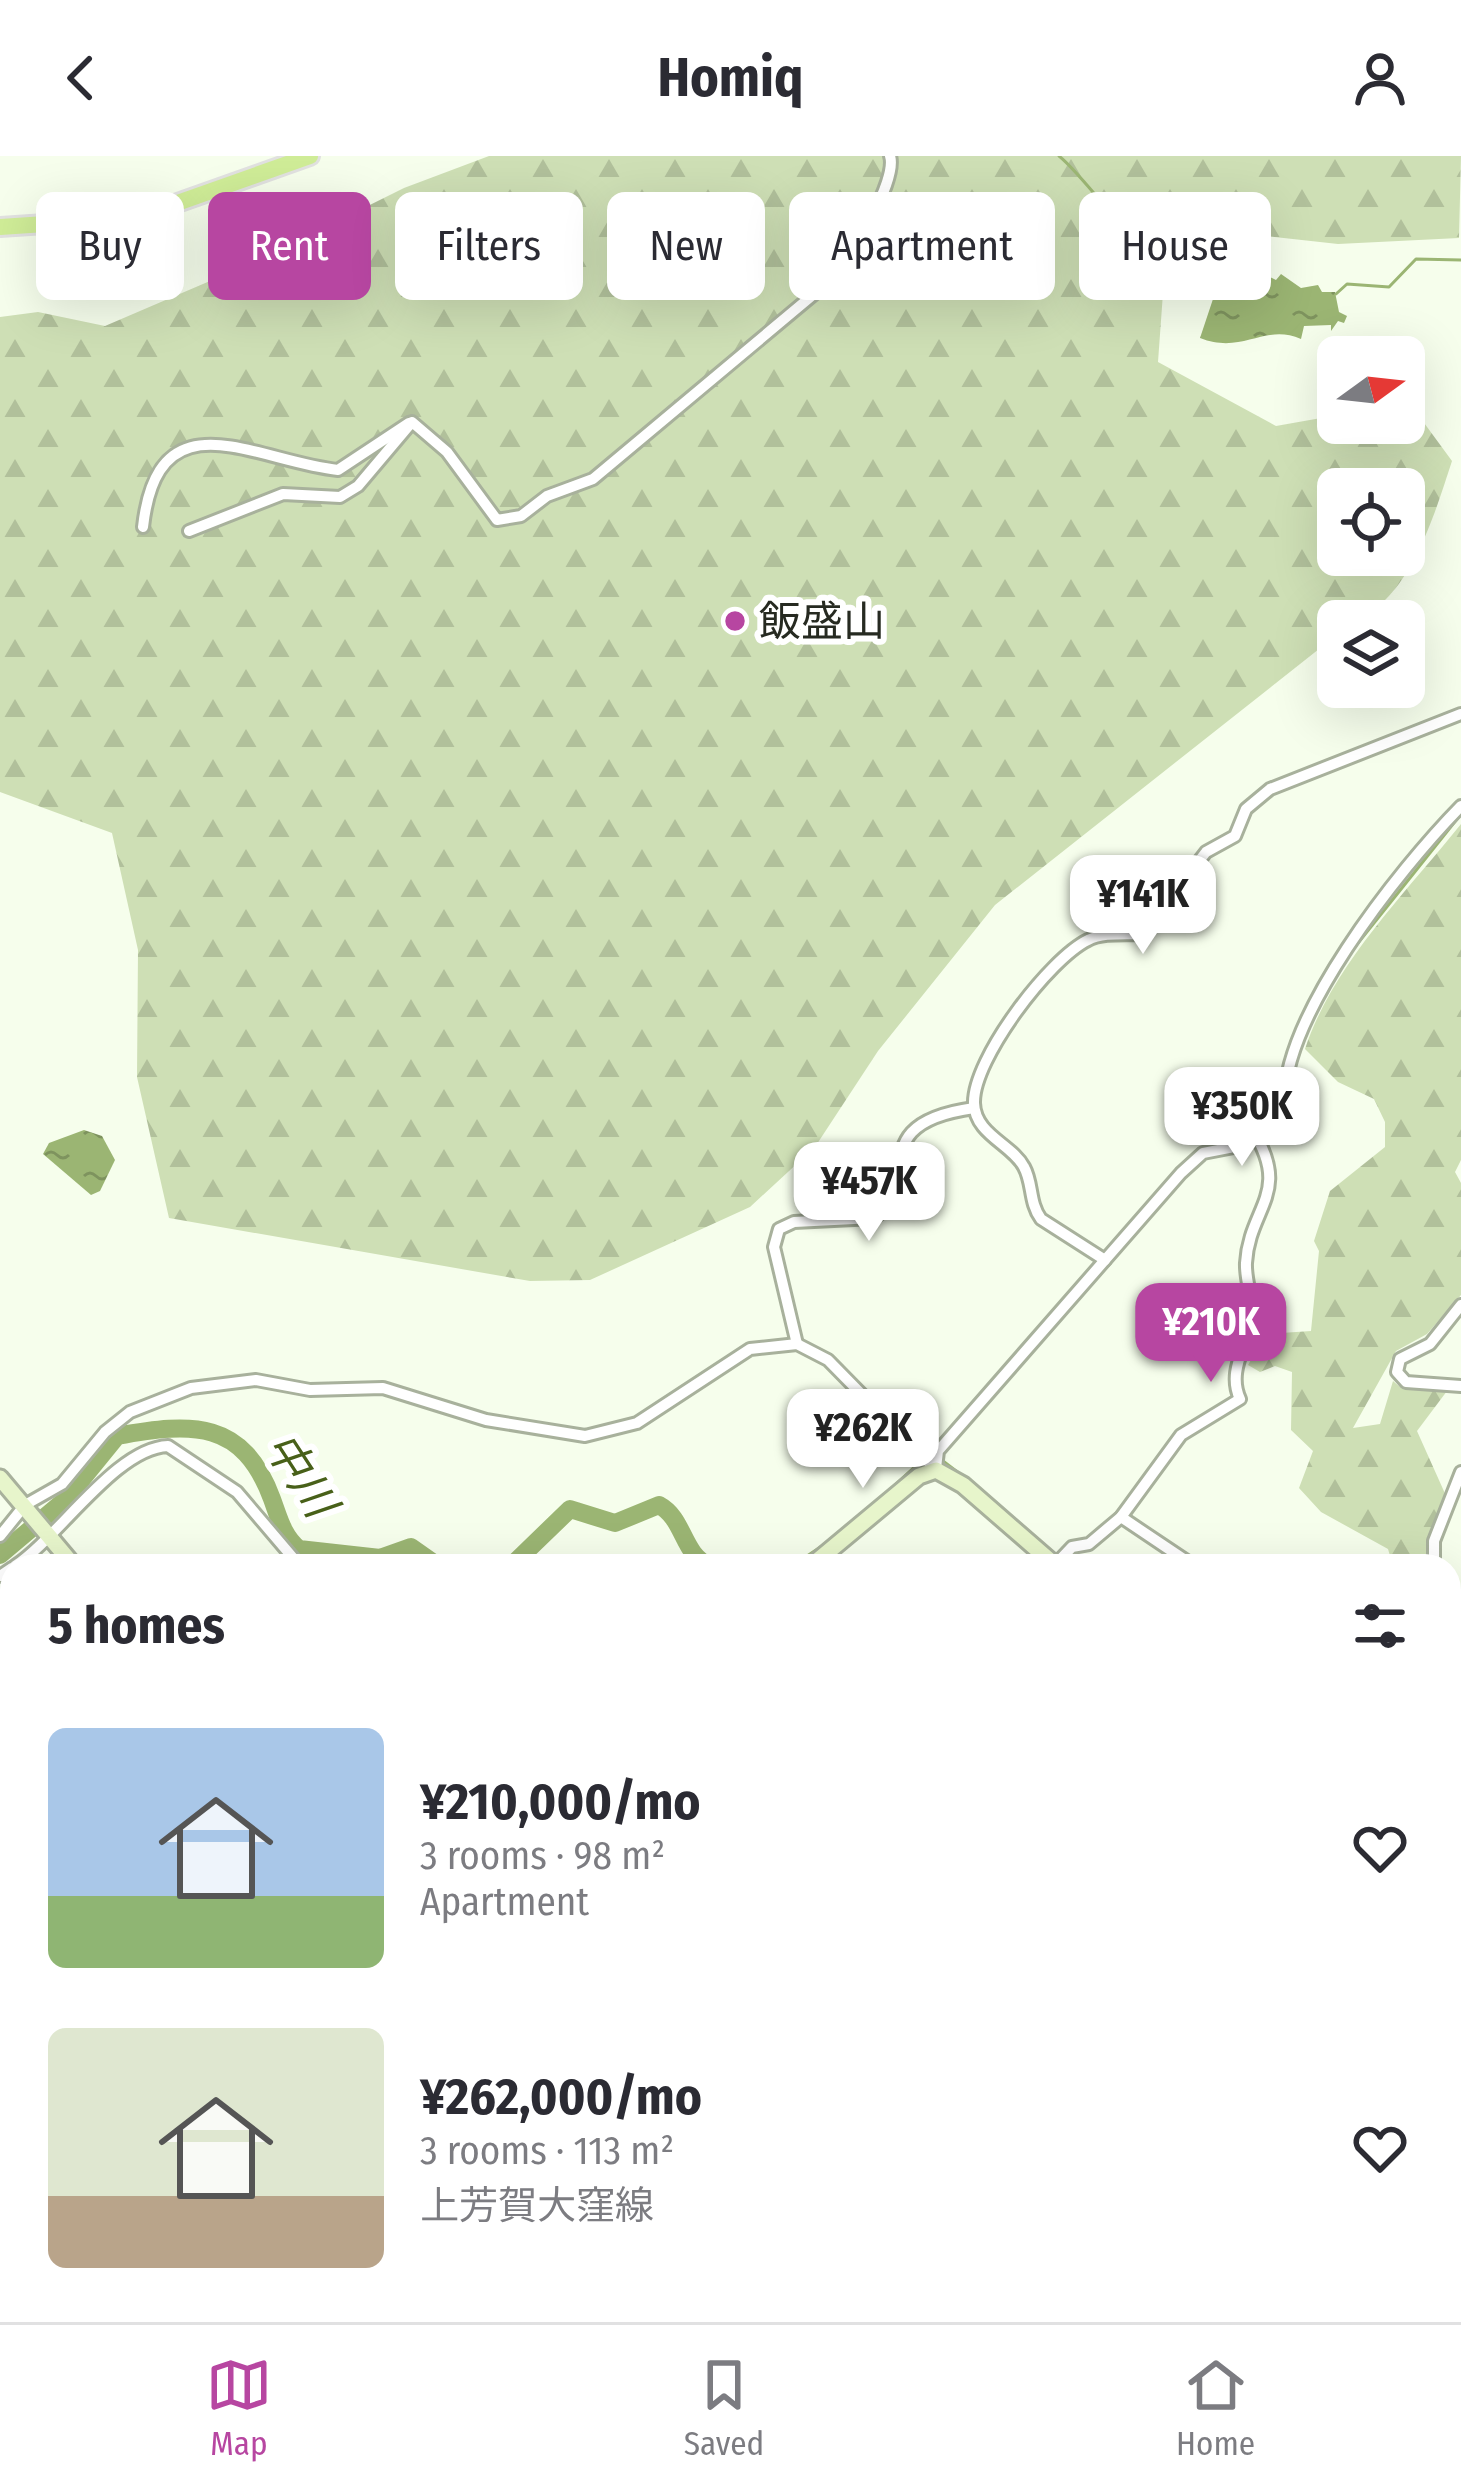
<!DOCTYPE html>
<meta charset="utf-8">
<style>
:root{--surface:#fff;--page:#f2f2f3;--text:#2b2b33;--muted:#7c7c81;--line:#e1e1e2;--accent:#b746a1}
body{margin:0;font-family:"Fira Sans Condensed","Noto Sans JP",sans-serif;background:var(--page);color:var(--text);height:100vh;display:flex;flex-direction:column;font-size:45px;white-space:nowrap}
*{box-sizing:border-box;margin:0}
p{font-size:39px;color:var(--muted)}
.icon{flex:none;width:66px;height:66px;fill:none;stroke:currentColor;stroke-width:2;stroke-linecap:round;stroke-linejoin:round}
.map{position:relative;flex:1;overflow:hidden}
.drawer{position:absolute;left:0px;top:1398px;width:1461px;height:768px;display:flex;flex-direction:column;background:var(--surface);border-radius:36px 36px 0 0;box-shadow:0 12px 48px #0002}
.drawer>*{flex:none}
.guide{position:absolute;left:36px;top:36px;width:1389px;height:108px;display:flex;gap:24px}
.needle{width:78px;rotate:75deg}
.controls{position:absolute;left:1317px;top:180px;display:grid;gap:24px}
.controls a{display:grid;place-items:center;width:108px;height:108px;border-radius:18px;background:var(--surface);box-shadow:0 12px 48px #0002;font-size:60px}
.price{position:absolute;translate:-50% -102px;padding:0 27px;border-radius:24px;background:#fff;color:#222;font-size:39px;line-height:78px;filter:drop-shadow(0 3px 6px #0008)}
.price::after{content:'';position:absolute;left:50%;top:72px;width:36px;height:27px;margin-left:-18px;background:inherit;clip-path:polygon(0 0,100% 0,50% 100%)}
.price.current{background:var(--accent);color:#fff}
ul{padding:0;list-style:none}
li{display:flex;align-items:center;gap:36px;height:300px;padding:0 48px}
li span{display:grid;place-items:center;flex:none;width:336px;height:240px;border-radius:18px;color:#555}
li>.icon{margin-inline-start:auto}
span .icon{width:144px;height:144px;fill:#fffc;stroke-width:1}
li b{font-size:51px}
h2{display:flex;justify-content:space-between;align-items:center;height:144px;padding:0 48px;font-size:51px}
.tag{padding:0 42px;border-radius:18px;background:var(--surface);box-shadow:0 12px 48px #0002;font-size:42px;line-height:108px}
.tag.current{background:var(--accent);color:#fff}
header{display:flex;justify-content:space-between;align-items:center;height:156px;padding:0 48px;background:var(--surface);font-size:54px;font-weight:700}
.menu{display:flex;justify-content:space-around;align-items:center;height:168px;border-top:3px solid var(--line);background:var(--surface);font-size:33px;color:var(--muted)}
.menu a{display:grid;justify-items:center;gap:6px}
.menu .current{color:var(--accent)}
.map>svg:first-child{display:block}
.forest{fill:url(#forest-firs);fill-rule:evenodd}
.water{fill:url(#water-ripples)}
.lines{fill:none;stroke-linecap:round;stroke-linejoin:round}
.stream{stroke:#9bb573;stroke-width:3}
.river{stroke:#9bb573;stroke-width:18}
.street-casing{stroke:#a8b19c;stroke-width:16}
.secondary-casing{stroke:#a8b19c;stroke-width:21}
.primary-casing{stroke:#e1e1e0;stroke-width:22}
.street{stroke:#fff;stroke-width:10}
.secondary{stroke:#e7f5cb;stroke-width:15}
.primary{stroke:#cfec97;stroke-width:16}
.poi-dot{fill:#b746a1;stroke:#fff;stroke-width:4.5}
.labels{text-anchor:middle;stroke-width:12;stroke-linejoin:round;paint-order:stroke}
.poi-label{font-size:42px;fill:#262a21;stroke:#fff;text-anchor:start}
.water-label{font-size:45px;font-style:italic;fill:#486019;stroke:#fff}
</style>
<header><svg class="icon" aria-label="back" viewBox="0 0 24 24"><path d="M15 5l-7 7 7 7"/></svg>Homiq<svg class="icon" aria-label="person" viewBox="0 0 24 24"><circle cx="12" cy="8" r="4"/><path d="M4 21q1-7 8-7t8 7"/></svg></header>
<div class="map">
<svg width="1461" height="2166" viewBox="0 0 1461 2166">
<defs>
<pattern id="forest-firs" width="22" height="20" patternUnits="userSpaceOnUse" patternTransform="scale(3)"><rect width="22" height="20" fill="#cedfb5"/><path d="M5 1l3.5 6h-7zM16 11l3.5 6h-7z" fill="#b1c09b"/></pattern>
<pattern id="water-ripples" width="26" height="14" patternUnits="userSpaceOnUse" patternTransform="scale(3)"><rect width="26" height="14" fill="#9bb573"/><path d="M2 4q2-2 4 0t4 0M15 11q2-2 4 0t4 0" fill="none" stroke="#7e935e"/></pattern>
</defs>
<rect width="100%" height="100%" fill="#f6feec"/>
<g class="forest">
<path d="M 489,0 L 1461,0 L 1459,82 L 1338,88 L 1247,78 L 1167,82 L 1158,206 L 1276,270 L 1338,259 L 1338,267 L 1404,267 L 1408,245 L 1452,305 C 1435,356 1405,465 1338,465 L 1338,478 L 995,749 L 878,895 L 815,991 L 750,1051 L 590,1124 L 530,1125 L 169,1062 L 137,921 L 138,794 L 112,677 L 0,636 L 0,161 L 38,156 L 105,170 L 259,104 L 404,32 ZM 1338,333 L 1404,333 L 1404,399 L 1338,399 Z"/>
<path d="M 1461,668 L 1461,1004 L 1455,1016 L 1461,1027 L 1461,1139 L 1427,1178 L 1396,1195 L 1353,1272 L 1380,1268 L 1393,1225 L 1400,1231 L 1447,1235 L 1417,1275 L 1447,1342 L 1427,1386 L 1428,1410 L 1393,1410 L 1388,1393 L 1321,1356 L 1299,1332 L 1313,1295 L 1291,1274 L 1292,1216 L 1275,1210 L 1260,1216 L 1248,1209 L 1266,1178 L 1311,1175 L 1319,1095 L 1314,1085 L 1330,1035 L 1385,991 L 1385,966 L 1374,943 L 1338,926 L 1305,893 C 1333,808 1406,737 1461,668 Z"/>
<path d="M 489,2154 L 738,2154 L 722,2166 L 491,2166 Z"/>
</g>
<g class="water">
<path d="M 1225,107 L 1234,114 L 1251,111 L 1276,124 L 1281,118 L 1301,132 L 1318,129 L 1322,136 L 1335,136 L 1339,156 L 1347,160 L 1344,167 L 1338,165 L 1331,175 L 1331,169 L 1304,170 L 1301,183 C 1264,167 1243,199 1200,182 Z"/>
<path d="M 84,974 L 102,980 L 115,1004 L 100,1035 L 91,1039 L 43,998 L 49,987 Z"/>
<path d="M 12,2105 L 12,2154 L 161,2154 L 164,2166 L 0,2166 L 0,2118 Z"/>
</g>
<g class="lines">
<g class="stream">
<path d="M 1059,0 C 1087,22 1142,104 1166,110 C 1179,114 1198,105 1213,104 L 1226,113"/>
<path d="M 1336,138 L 1347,128 L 1389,131 L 1416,103 L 1461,104"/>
<path d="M 1350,797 L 1461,658"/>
<path d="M 1117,1082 L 1166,1026"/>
<path d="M 943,1305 L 964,1321"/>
<path d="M 884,1339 L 921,1305"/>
<path d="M 792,1410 L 831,1384"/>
<path d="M 1449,1612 L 1461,1601"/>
</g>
<g class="river">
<path d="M 0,1399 L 65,1344 L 117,1280 C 193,1266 243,1264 272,1343 C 279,1362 283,1380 299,1393 L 380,1402 L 411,1391 L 438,1410"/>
<path d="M 511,1410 L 570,1353 L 615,1367 L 659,1349 C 685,1363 682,1399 710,1410"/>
<path d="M 1449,1846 L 1461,1841"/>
</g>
<g class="street-casing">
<g id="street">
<path d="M 143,371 C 158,237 254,305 338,314 L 409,267"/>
<path d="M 189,375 L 283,338 L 340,341 L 358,330 L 412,266 L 447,296 L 497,364 L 521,360 L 547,340 L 593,323 L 832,123 C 850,103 898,24 890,0"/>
<path d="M 1105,1104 L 1041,1063 C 1029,1047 1033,1027 1024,1011 C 1012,988 975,979 974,947 C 973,903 1049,803 1088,784 C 1103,776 1126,779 1143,778 L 1206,696 L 1235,680 L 1246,653 L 1270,633 L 1461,558"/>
<path d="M 1461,1149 L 1430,1188 L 1400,1203 L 1397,1216 L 1406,1226 L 1461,1230"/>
<path d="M 797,1188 L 774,1091 L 779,1073 L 794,1066 L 874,1062 C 926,1027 860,968 974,952"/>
<path d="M 936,1312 L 938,1295 L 1181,1017 L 1203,997 L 1234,991 L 1285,953 C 1277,866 1400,712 1461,650"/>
<path d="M 1121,1361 L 1194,1410"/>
<path d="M 0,1380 L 25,1349 L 62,1328 L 105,1276 L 130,1256 L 191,1232 L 256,1224 L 310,1234 L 383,1232 L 486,1264 L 585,1280 L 637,1267 L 750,1193 L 797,1188 L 828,1204 L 936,1314"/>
<path d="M 1055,1409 L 1072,1391 L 1089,1388 L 1121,1361 L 1181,1279 L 1240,1243 C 1227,1215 1247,1191 1251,1162 C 1254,1144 1245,1125 1246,1107 C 1249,1052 1292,1037 1253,975"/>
<path d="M 15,1410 C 60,1380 116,1292 168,1290 L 237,1336 L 300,1410"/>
<path d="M 1282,1410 L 1317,1410"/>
<path d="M 1434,1410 L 1434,1385 L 1461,1316"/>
<path d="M 0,1420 L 12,1412"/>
<path d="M 1449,1440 L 1461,1452"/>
<path d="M 0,1510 L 12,1499"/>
<path d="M 1449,1549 L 1461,1546"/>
<path d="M 0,1675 L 12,1671"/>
<path d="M 1449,1784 L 1461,1798"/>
<path d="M 1449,1835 L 1461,1828"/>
<path d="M 0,1894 L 12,1922"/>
<path d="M 0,2066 L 12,2057"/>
<path d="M 206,2154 L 220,2166"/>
<path d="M 382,2154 L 391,2166"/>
<path d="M 548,2154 L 564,2166"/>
<path d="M 438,2166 L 439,2154"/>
<path d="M 849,2166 L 881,2154"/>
</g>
</g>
<g class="secondary-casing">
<g id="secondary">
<path d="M 0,1322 L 74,1410"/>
<path d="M 811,1410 L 919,1320 L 936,1314 L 963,1329 L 1056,1410"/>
<path d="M 1449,1654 L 1461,1653"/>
</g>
</g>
<g class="primary-casing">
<path id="primary" d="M 0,71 L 135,62 L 310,0"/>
</g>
<use href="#street" class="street"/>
<use href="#secondary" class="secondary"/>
<use href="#primary" class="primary"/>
</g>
<circle class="poi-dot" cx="735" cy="465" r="12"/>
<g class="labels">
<g class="poi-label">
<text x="759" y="480">飯盛山</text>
</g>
<g class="water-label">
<text transform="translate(301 1318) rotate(57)" y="16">中川</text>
</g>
</g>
</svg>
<div class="controls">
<a><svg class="needle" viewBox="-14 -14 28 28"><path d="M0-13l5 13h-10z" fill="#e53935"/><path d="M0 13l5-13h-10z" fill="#7c7c81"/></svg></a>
<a><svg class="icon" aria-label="locate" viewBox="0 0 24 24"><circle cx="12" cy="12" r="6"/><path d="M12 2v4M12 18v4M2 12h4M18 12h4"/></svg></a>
<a><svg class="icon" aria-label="layers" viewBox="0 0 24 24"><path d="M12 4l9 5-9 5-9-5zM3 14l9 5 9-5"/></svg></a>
</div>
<b class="price" style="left:1143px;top:801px">¥141K</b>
<b class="price" style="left:1242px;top:1013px">¥350K</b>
<b class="price" style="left:869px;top:1088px">¥457K</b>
<b class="price current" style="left:1211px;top:1229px">¥210K</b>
<b class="price" style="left:863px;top:1335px">¥262K</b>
<div class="guide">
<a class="tag">Buy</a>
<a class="tag current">Rent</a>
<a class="tag">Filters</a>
<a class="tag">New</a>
<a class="tag">Apartment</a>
<a class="tag">House</a>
</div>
<section class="drawer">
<h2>5 homes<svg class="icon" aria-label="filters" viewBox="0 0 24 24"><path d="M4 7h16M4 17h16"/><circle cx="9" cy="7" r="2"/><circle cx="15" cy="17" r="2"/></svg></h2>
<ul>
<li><span style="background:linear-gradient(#a9c7e8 70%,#8fb573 0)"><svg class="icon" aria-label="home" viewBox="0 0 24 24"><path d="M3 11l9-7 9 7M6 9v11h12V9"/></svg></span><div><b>¥210,000/mo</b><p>3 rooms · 98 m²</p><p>Apartment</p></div><svg class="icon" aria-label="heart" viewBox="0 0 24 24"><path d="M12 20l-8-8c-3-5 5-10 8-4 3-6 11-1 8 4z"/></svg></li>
<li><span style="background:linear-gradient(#dfe7d0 70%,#b9a48a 0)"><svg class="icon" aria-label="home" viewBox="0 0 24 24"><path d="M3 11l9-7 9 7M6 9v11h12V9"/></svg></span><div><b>¥262,000/mo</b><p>3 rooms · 113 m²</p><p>上芳賀大窪線</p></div><svg class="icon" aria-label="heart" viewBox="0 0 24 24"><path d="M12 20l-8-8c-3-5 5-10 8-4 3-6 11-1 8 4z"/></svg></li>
</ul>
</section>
</div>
<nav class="menu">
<a class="current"><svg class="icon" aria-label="map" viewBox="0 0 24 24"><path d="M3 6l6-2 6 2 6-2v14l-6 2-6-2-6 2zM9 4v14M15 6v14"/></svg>Map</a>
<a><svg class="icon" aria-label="saved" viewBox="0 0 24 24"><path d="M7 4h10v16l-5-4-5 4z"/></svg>Saved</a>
<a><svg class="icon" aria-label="home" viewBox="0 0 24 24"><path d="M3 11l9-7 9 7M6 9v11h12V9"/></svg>Home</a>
</nav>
